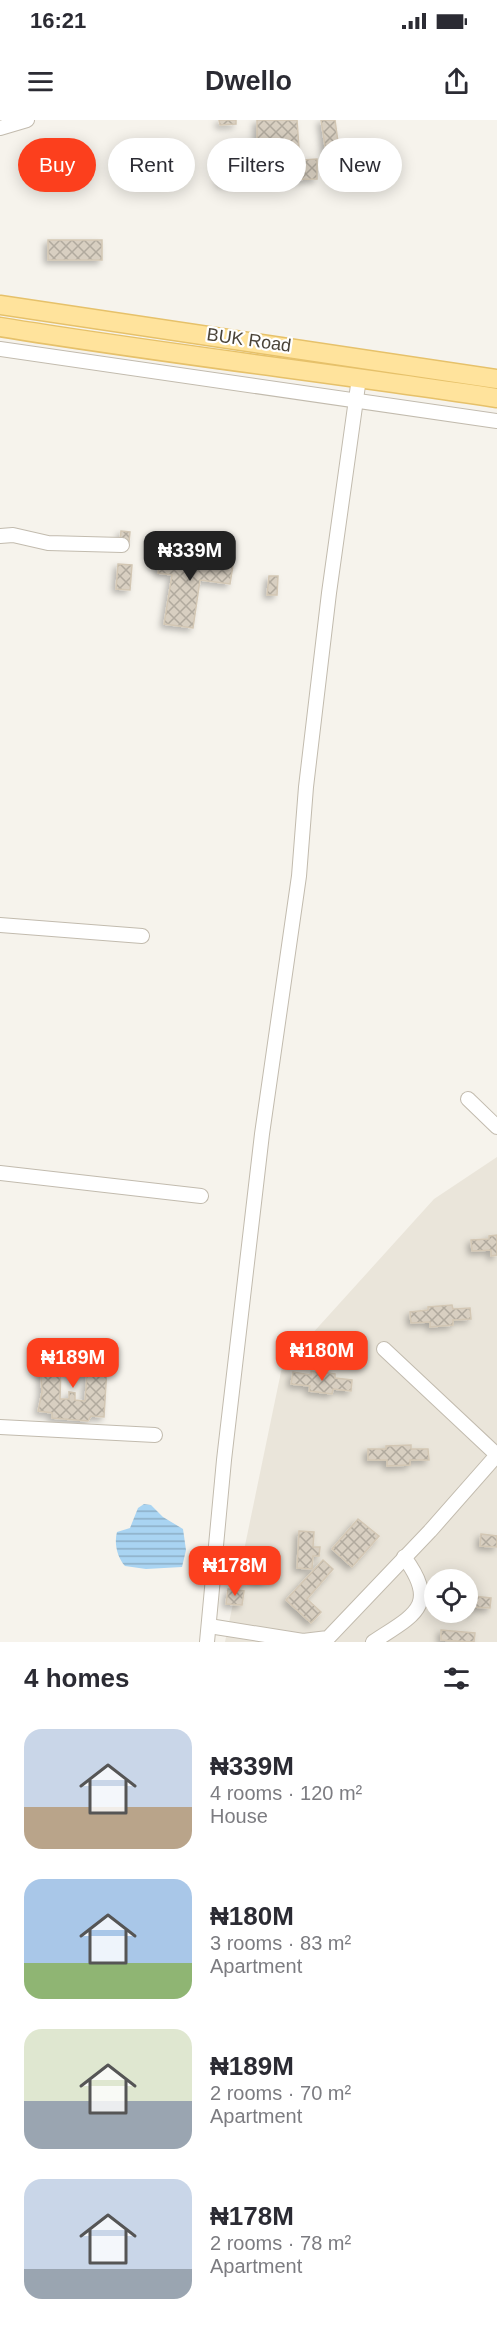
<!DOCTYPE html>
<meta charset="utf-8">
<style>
:root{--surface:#fff;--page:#f2f2f3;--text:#2b2b33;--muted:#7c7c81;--accent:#fc3f1d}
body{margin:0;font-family:Arial,sans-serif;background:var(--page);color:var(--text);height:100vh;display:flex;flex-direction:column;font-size:22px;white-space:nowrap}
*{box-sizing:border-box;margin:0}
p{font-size:20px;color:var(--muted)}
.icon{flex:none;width:33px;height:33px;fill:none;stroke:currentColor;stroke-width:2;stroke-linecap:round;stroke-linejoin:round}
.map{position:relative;height:1522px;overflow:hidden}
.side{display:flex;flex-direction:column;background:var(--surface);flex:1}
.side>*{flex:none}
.hud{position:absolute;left:18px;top:18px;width:462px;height:54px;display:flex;gap:12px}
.controls{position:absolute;left:424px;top:1449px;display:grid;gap:12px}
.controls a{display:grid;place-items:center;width:54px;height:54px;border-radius:50%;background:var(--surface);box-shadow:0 3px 15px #0003;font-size:30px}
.price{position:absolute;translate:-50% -51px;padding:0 14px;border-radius:12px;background:var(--accent);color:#fff;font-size:20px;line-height:39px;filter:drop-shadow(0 2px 3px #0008)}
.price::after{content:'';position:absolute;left:50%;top:36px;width:18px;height:14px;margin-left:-9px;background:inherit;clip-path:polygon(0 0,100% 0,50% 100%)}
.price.on{background:#222;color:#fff}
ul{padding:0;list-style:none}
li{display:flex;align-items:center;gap:18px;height:150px;padding:0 24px}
li span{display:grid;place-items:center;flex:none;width:168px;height:120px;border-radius:18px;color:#555}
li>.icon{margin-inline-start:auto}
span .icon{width:72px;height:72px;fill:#fffc;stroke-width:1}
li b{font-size:26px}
h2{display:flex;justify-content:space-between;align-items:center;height:72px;padding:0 24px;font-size:26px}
.tag{padding:0 21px;border-radius:27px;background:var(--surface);box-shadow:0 3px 15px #0003;font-size:21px;line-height:54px}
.tag.on{background:var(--accent);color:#fff}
.status{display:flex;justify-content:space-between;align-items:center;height:42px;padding:0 30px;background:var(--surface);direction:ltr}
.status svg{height:16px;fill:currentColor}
header{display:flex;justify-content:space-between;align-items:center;height:78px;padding:0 24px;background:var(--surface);font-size:27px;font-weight:800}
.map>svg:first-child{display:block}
.residential{fill:#eae5da;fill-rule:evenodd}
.water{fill:url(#water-rules)}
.building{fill:url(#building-cross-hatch);stroke:#d3c7b4;stroke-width:1.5;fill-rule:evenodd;filter:url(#shadow)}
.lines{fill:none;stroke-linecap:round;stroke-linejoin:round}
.minor-casing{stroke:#c2bbae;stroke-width:16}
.major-casing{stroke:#e6c16a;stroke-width:21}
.minor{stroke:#fff;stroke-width:14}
.major{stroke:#ffe39c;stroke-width:18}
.labels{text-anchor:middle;stroke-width:4.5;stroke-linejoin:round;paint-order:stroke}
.street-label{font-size:18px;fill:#4b4439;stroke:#fff}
</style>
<div class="status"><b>16:21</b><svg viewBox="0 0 49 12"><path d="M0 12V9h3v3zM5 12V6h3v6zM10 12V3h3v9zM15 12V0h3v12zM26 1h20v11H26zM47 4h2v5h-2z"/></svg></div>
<header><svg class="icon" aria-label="menu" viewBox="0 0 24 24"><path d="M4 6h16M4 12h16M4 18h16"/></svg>Dwello<svg class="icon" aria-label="share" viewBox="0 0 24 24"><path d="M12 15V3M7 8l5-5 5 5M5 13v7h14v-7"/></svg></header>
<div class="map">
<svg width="497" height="1522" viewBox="0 0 497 1522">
<defs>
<pattern id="water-rules" width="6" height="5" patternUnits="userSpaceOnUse" patternTransform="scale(1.5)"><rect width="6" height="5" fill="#a9d4f2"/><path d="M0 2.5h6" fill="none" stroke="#8caec5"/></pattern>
<pattern id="building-cross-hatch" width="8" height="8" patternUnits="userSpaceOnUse" patternTransform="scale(1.5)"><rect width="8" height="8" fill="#d8cfc1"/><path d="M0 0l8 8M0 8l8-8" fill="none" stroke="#b1aa9e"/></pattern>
<filter id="shadow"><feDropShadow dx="-3.5" dy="3.5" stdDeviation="3" flood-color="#0004"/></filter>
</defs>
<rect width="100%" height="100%" fill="#f6f3ec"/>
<path class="residential" d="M 497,1037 L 497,1522 L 225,1522 L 282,1247 L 434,1079 ZM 435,1460 L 468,1460 L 468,1492 L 435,1492 Z"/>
<path class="water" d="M 144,1384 L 151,1385 L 163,1397 L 183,1409 L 186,1430 L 182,1447 L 146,1449 L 125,1446 C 117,1437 114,1423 117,1412 L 130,1408 L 138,1388 Z"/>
<g class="building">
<path d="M 219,0 L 236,0 L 236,4 L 220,5 Z"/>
<path d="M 257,0 L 297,0 L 299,28 L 257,29 Z"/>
<path d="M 321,0 L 335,0 L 341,44 L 328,46 Z"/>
<path d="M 250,39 L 253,61 L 221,63 L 219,40 Z"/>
<path d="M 317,39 L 317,59 L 267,60 L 268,42 Z"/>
<rect x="48" y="120" width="54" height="20"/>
<path d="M 121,411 L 130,412 L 129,422 L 120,421 Z"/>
<path d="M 162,428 L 234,439 L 230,464 L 200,460 L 193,508 L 164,504 L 172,455 L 158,453 Z"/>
<path d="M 118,444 L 132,445 L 130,470 L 116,469 Z"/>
<path d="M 269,456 L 278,456 L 277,475 L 267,475 Z"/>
<path d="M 497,1115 L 497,1135 L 491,1136 L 491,1130 L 472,1131 L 471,1120 L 489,1119 L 489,1116 Z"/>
<path d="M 452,1185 L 453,1189 L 470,1188 L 471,1199 L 453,1200 L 453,1205 L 430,1207 L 430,1202 L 411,1203 L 410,1192 L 428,1190 L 428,1187 Z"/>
<path d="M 56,1237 L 62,1237 L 62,1243 L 64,1243 L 69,1237 L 80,1237 L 87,1245 L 87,1239 L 94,1239 L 94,1247 L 107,1247 L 104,1297 L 91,1296 L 88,1301 L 52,1298 L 52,1293 L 38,1291 L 42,1272 L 40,1243 L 56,1243 ZM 61,1248 L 64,1248 L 71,1257 L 87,1253 L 85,1281 L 75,1280 L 75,1273 L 69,1272 L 69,1279 L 60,1279 Z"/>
<path d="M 311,1251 L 335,1254 L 335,1258 L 352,1260 L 351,1271 L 333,1269 L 332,1274 L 309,1271 L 310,1266 L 291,1264 L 293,1252 L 311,1255 Z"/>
<path d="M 411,1325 L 411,1329 L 428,1329 L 429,1340 L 410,1340 L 410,1345 L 387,1346 L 387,1340 L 368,1340 L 368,1329 L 386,1329 L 386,1326 Z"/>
<path d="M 358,1399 L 379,1416 L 352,1447 L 332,1429 Z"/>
<path d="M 299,1411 L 314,1412 L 313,1427 L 320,1427 L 319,1436 L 313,1436 L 312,1449 L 297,1448 Z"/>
<path d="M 481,1414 L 497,1416 L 497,1427 L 480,1426 Z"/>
<path d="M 323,1440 L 333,1449 L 307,1479 L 321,1492 L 311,1503 L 286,1480 Z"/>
<path d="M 232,1441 L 247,1442 L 246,1458 L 231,1456 Z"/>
<path d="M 254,1444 L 267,1445 L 265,1461 L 252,1460 Z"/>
<path d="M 228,1469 L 244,1471 L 242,1485 L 226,1484 Z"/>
<path d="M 468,1472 L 474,1473 L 473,1476 L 491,1478 L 490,1488 L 472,1487 L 471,1493 L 468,1492 Z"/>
<path d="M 441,1510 L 475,1513 L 474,1522 L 441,1520 Z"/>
</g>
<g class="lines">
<g class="minor-casing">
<g id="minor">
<path d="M 0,8 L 27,0"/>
<path d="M 0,229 L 497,301"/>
<path d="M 0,416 L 13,415 L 48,423 L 122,425"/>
<path d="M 0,805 L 142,816"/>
<path d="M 468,979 L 497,1007"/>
<path d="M 0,1053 L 201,1076"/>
<path d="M 384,1229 L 497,1335"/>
<path d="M 0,1307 L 155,1315"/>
<path d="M 209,1506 L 303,1521 L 328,1518 L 430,1411 L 497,1335"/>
<path d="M 207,1522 L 224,1340 L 262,1014 L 299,756 L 306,667 L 329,473 L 359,258"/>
<path d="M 373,1522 C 414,1495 440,1486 404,1437"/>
</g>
</g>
<g class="major-casing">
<g id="major">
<path d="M 0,185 L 497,259"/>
<path d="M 0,207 C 165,234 332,253 497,278"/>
</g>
</g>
<use href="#minor" class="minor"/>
<use href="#major" class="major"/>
</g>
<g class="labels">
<g class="street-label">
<text transform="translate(249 220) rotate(8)" y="6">BUK Road</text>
</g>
</g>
</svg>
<div class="controls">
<a><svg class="icon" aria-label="locate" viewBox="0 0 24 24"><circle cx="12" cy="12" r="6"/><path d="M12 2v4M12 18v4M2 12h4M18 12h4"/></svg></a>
</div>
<b class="price on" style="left:190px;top:462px">₦339M</b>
<b class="price" style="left:322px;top:1262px">₦180M</b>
<b class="price" style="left:73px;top:1269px">₦189M</b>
<b class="price" style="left:235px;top:1477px">₦178M</b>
<div class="hud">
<a class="tag on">Buy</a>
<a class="tag">Rent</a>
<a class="tag">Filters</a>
<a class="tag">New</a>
</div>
</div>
<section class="side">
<h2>4 homes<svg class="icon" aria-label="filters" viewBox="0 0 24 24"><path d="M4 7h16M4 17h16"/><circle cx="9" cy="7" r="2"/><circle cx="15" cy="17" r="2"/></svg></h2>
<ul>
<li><span style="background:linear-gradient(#c9d6e8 65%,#b9a48a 0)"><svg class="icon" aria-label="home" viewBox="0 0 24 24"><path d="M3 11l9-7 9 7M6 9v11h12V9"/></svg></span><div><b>₦339M</b><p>4 rooms · 120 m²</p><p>House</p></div></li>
<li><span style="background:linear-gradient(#a9c7e8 70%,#8fb573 0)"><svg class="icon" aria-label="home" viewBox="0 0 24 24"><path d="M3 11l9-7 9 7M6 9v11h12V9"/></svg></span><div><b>₦180M</b><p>3 rooms · 83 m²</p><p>Apartment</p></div></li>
<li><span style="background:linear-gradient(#dfe7d0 60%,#9aa5b1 0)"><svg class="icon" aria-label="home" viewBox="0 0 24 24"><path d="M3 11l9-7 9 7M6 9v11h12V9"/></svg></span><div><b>₦189M</b><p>2 rooms · 70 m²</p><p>Apartment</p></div></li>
<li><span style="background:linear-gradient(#c9d6e8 75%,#9aa5b1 0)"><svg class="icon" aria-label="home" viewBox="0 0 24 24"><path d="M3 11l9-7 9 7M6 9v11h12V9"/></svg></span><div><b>₦178M</b><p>2 rooms · 78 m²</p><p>Apartment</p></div></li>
</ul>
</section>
